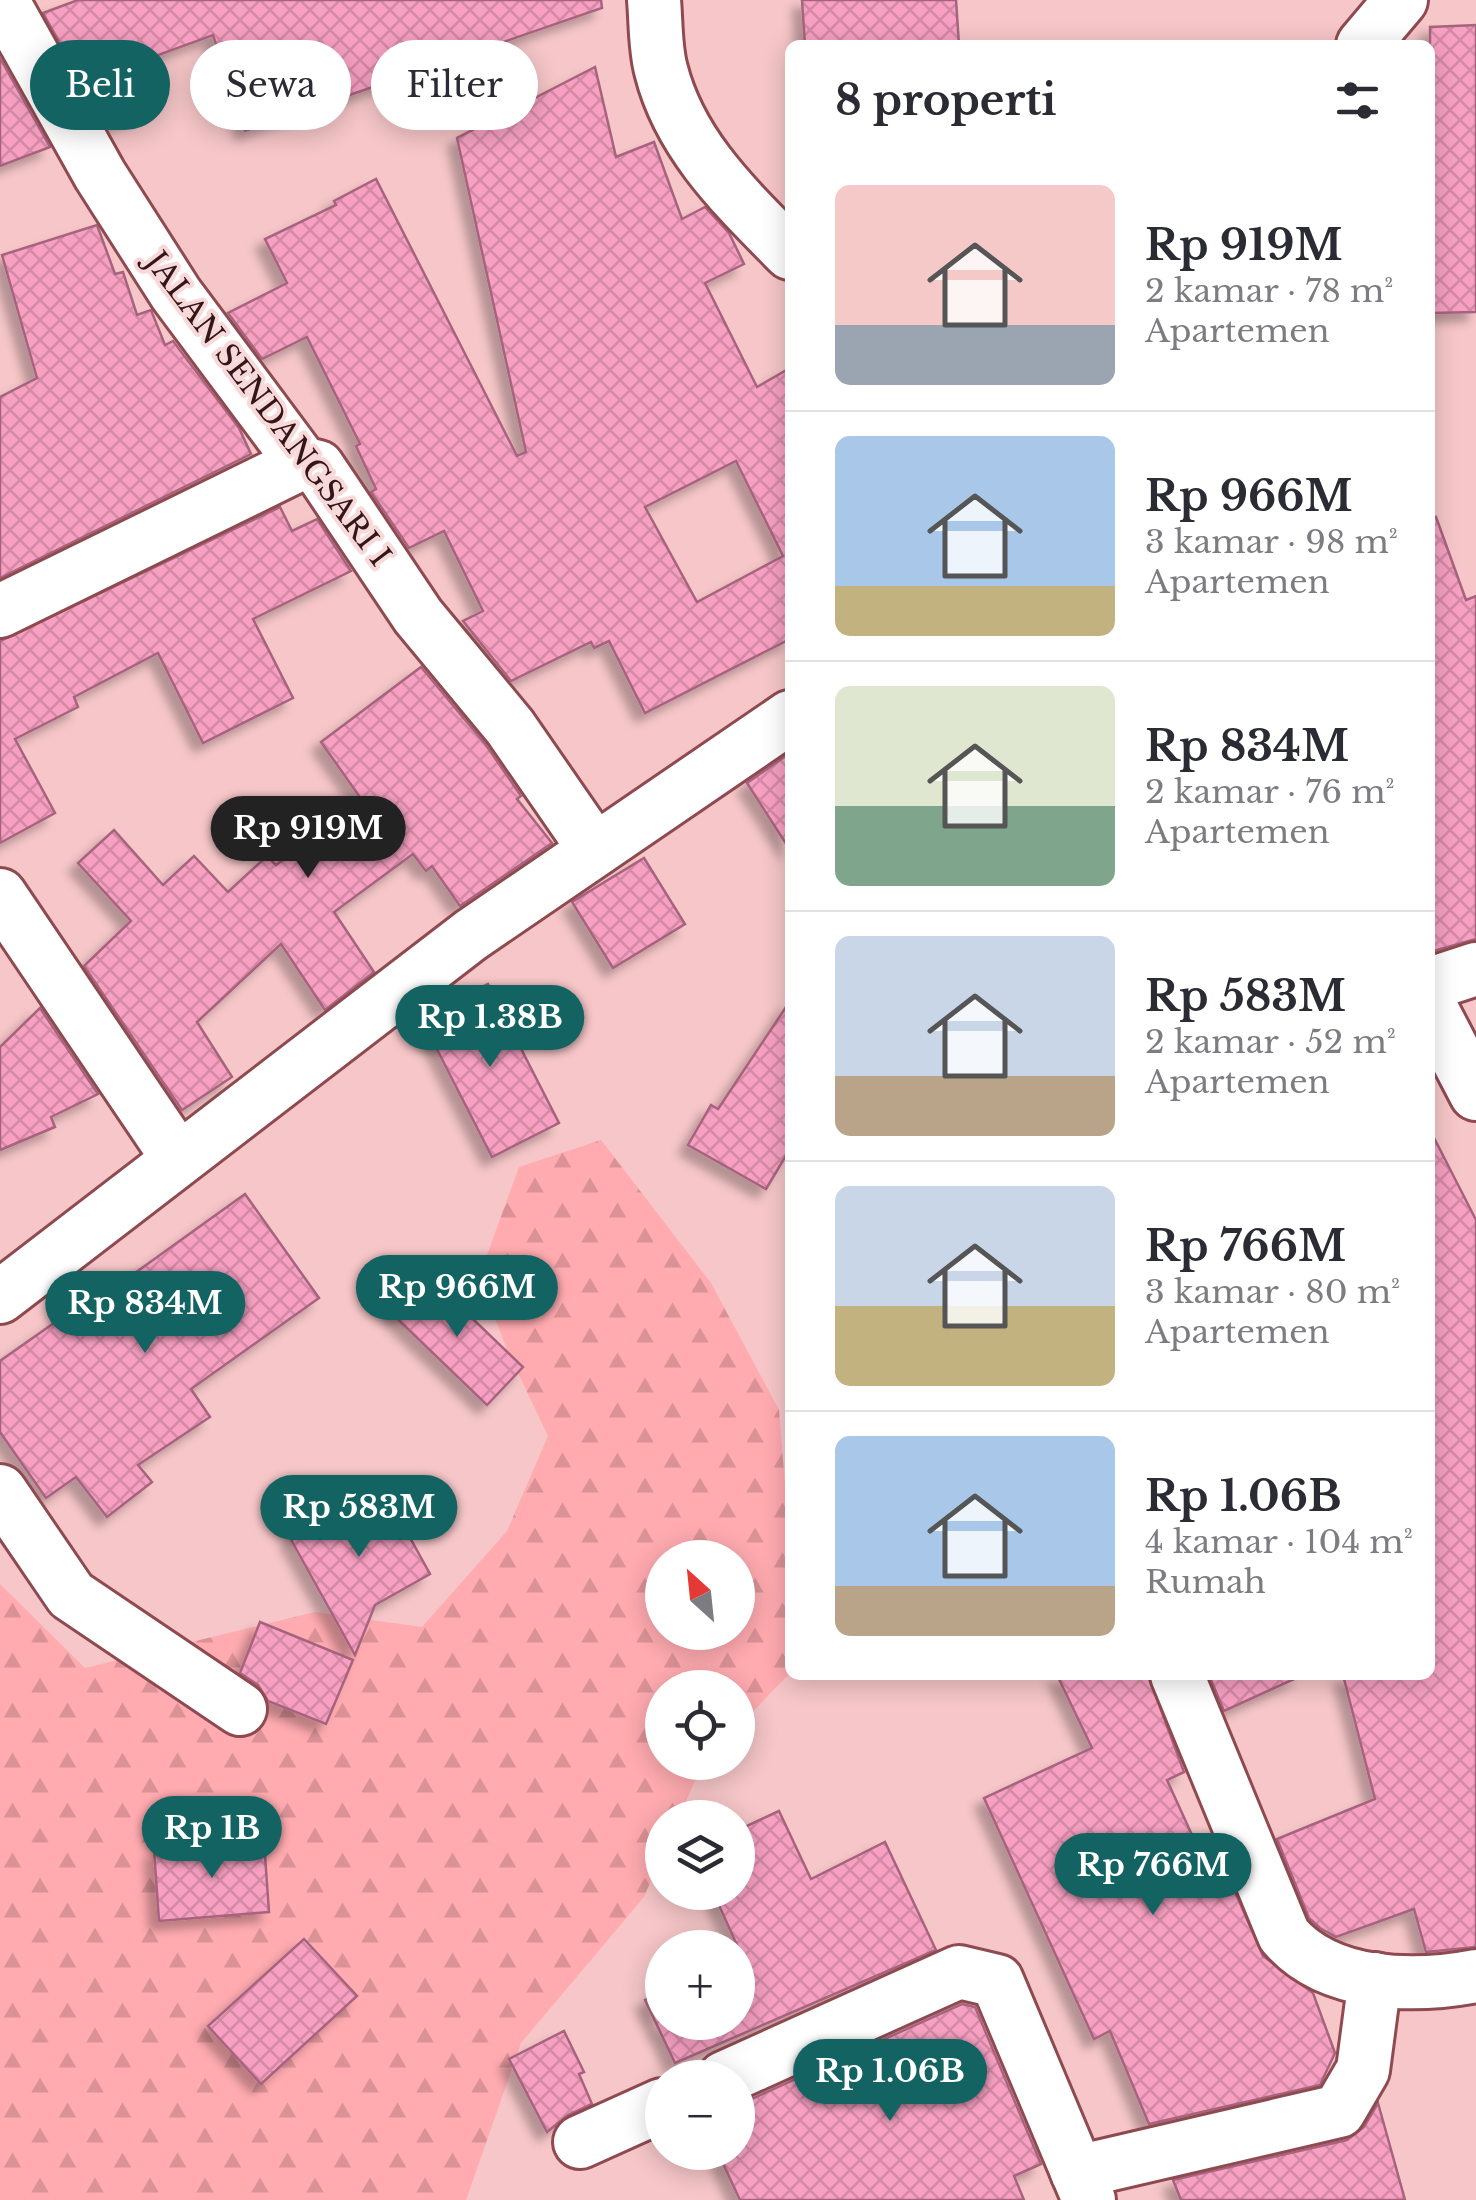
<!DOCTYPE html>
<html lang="id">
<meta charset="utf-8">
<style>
:root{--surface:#fff;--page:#f2f2f3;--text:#2b2b33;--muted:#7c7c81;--line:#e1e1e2;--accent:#136363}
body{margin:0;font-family:"Libre Baskerville",serif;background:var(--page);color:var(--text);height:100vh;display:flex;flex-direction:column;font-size:38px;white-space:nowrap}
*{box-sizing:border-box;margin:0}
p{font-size:32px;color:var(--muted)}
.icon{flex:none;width:55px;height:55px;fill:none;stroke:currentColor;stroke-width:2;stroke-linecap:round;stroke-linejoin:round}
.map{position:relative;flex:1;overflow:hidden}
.side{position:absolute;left:785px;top:40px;width:650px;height:1640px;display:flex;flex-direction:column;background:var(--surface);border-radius:15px;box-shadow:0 5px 25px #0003}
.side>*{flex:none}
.top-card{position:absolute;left:30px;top:40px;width:605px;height:90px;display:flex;gap:20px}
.needle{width:65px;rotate:333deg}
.fabs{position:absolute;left:645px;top:1540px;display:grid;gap:20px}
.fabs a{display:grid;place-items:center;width:110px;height:110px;border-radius:50%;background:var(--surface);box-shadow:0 5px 25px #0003;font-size:50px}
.price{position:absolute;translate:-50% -85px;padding:0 22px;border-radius:35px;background:var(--accent);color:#fff;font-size:32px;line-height:65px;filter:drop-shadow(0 2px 5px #0008)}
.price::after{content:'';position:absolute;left:50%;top:60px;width:30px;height:22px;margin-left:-15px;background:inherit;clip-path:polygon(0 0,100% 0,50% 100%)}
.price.current{background:#222;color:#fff}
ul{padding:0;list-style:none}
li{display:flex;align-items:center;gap:30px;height:250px;padding:0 50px}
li+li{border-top:2px solid var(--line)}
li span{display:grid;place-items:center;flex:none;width:280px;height:200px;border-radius:15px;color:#555}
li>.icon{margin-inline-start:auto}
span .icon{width:120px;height:120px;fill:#fffc;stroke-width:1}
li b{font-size:42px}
h2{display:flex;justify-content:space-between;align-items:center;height:120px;padding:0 50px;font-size:42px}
.chip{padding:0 35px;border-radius:45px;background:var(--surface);box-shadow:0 5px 25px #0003;font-size:35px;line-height:90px}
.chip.current{background:var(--accent);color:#fff}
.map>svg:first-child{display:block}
.forest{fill:url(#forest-firs);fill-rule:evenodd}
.building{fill:url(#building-cross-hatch);stroke:#a7647e;stroke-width:2.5;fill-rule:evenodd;filter:url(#shadow)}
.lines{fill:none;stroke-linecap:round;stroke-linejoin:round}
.minor-casing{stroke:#8f4a50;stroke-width:58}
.minor{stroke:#fff;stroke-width:52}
.labels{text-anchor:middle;stroke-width:8;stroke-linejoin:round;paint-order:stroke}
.street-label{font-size:30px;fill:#321618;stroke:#f9d8d9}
</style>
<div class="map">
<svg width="1476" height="2200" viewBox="0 0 1476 2200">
<defs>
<pattern id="forest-firs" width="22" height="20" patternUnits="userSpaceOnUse" patternTransform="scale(2.5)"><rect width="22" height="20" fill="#ffabb0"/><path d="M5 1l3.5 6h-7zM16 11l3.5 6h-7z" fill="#db9297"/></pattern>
<pattern id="building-cross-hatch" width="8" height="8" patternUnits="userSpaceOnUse" patternTransform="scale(2.5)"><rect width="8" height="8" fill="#f7a0c1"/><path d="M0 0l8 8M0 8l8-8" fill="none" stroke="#d489a5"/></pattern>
<filter id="shadow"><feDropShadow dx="-9" dy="9" stdDeviation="5" flood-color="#0004"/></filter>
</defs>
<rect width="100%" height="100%" fill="#f6c6c8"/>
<path class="forest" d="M 601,1140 L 711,1283 L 779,1410 L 790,1548 L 790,1673 L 738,1727 L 738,1688 L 662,1688 L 662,1762 L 703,1763 L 679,1817 L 662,1818 L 662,1855 L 644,1897 L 521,2043 L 466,2200 L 0,2200 L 0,1584 L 85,1668 L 315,1612 L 422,1627 L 507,1531 L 548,1436 L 508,1352 L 479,1277 L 519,1167 ZM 662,1558 L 738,1558 L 738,1632 L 662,1632 Z"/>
<g class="building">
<path d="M 78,0 L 601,0 L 602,8 L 245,131 L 213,35 L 128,66 L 144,113 L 107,126 L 43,13 Z"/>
<path d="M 802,0 L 956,0 L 959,45 L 805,45 Z"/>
<path d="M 1476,25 L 1476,312 L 1430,313 L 1430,27 Z"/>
<path d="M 0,58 L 50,147 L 0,166 Z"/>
<path d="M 595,67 L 616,157 L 654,142 L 682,219 L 705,207 L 729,233 L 744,264 L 705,283 L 757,387 L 790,368 L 790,639 L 645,713 L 609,641 L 594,648 L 591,642 L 511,681 L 463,621 L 483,611 L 444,531 L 409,548 L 371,492 L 376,489 L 356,446 L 360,444 L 307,337 L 262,359 L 228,313 L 287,283 L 265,239 L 336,205 L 334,201 L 376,179 L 517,456 L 526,452 L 457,138 ZM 736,461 L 783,556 L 697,602 L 645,507 Z"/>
<path d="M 97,225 L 115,274 L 123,272 L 137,315 L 151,310 L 165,345 L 173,341 L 239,428 L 251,454 L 0,578 L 0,397 L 37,378 L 2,255 Z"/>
<path d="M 280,507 L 292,531 L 317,519 L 351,571 L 253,619 L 293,698 L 203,743 L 158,653 L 74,697 L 78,707 L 15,739 L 55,813 L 0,843 L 0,641 Z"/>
<path d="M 1436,517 L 1466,600 L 1476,596 L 1476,939 L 1430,952 L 1430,518 Z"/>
<path d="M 421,667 L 486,745 L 521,796 L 517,799 L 552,843 L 460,906 L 432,866 L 426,871 L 413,854 L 334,912 L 374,972 L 325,1010 L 281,944 L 197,1022 L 232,1077 L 182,1110 L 84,966 L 131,921 L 78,863 L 114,830 L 163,885 L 194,856 L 228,892 L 267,856 L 276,865 L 362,800 L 321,742 Z"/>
<path d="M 790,753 L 790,850 L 747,783 Z"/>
<path d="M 644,858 L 685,924 L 613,968 L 572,902 Z"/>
<path d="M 488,984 L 559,1123 L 492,1157 L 421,1018 Z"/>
<path d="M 790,1001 L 790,1149 L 766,1189 L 688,1145 L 711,1105 L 718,1109 Z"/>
<path d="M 40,1008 L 98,1094 L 51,1117 L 55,1127 L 0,1150 L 0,1047 Z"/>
<path d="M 1430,1130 L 1476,1220 L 1476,1947 L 1426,1952 L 1414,1909 L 1336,1937 L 1320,1928 L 1309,1918 L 1277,1839 L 1375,1799 L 1343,1675 L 1430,1675 Z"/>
<path d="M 245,1194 L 319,1298 L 191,1389 L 210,1417 L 138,1465 L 152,1482 L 107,1517 L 76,1477 L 46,1498 L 0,1432 L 0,1361 L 118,1278 L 121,1283 Z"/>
<path d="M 426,1274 L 523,1367 L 487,1405 L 390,1312 Z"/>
<path d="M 381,1485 L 430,1574 L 375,1605 L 355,1655 L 289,1536 Z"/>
<path d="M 260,1622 L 353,1660 L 326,1724 L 268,1701 L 258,1685 L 240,1673 Z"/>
<path d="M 1057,1675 L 1148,1675 L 1184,1772 L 1167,1780 L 1207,1868 L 1222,1862 L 1263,1956 L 1313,1993 L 1335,2053 L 1320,2085 L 1149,2124 L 1110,2031 L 1094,2039 L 984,1798 L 1092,1748 Z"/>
<path d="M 1209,1675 L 1303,1675 L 1224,1711 Z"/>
<path d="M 779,1811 L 811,1879 L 885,1842 L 936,1950 L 675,2063 L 645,2000 L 662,1991 L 662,2022 L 738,2022 L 741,1954 L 713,1892 L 738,1892 L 738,1830 Z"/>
<path d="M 264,1841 L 269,1912 L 159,1921 L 154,1850 Z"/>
<path d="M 304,1939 L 357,1996 L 261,2084 L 208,2026 Z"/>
<path d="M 962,2004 L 975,2007 L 1041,2164 L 1014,2176 L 1024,2200 L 740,2200 L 720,2157 L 738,2152 L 738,2105 Z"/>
<path d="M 564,2031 L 584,2072 L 579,2074 L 592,2104 L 568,2115 L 547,2132 L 509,2059 Z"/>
<path d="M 1378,2103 L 1405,2200 L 1181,2200 L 1173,2180 L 1347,2140 L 1364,2127 Z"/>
</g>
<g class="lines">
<g class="minor-casing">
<g id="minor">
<path d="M 2,0 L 100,175 L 176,294 L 302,463 L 318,467 L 418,616 L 510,727 L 595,850"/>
<path d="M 654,0 C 656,23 655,48 661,70 C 680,146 737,199 790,253"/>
<path d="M 1363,45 L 1401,0"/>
<path d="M 0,611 L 302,463"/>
<path d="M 0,895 L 177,1157"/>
<path d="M 1430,984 L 1476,969"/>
<path d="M 1430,1006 L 1476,1094"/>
<path d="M 0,1297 L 471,935 L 790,717"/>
<path d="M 0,1491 L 71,1595 L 240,1709"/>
<path d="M 1177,1675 L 1284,1935 C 1328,1987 1413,1988 1476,1976"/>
<path d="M 724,2078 L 959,1972 L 997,1981 L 1089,2200"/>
<path d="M 580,2142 L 662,2105"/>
<path d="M 1077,2172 L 1339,2111 L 1363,2070 L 1375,1979"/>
</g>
</g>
<use href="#minor" class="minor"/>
</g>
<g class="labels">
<g class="street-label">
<text transform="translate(268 409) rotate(53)" y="10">JALAN SENDANGSARI I</text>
</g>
</g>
</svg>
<div class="fabs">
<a><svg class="needle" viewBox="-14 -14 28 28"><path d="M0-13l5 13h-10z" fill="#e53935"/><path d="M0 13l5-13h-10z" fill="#7c7c81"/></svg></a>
<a><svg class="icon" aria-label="locate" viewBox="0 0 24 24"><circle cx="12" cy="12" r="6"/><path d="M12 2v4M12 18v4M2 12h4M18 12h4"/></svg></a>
<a><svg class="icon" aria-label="layers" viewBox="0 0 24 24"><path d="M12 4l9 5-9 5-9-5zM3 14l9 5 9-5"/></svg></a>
<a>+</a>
<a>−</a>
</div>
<b class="price current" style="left:308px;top:881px">Rp 919M</b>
<b class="price" style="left:490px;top:1070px">Rp 1.38B</b>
<b class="price" style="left:457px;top:1340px">Rp 966M</b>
<b class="price" style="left:145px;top:1356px">Rp 834M</b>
<b class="price" style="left:359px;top:1560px">Rp 583M</b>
<b class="price" style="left:212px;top:1881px">Rp 1B</b>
<b class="price" style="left:1153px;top:1918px">Rp 766M</b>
<b class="price" style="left:890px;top:2124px">Rp 1.06B</b>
<div class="top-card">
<a class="chip current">Beli</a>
<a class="chip">Sewa</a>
<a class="chip">Filter</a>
</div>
<section class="side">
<h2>8 properti<svg class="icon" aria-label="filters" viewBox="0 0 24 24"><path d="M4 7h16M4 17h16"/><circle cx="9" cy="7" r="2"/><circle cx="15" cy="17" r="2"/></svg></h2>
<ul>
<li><span style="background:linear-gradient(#f6c9c9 70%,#9aa5b1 0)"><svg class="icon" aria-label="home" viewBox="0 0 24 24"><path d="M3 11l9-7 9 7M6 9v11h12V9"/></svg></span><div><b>Rp 919M</b><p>2 kamar · 78 m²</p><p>Apartemen</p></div></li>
<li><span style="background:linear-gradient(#a9c7e8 75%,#c2b280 0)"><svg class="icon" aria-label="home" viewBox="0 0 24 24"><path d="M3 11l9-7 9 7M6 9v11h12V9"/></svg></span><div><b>Rp 966M</b><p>3 kamar · 98 m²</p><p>Apartemen</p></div></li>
<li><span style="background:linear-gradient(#dfe7d0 60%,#7fa58c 0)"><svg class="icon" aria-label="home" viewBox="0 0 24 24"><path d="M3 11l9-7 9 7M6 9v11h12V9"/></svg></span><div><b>Rp 834M</b><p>2 kamar · 76 m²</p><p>Apartemen</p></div></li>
<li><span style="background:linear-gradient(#c9d6e8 70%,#b9a48a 0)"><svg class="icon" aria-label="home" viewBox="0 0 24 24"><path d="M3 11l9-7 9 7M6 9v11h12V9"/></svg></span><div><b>Rp 583M</b><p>2 kamar · 52 m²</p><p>Apartemen</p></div></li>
<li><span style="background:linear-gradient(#c9d6e8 60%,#c2b280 0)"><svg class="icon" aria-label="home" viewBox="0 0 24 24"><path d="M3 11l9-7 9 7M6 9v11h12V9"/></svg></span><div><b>Rp 766M</b><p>3 kamar · 80 m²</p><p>Apartemen</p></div></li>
<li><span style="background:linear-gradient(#a9c7e8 75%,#b9a48a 0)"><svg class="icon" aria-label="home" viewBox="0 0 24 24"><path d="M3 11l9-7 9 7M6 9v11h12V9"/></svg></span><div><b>Rp 1.06B</b><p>4 kamar · 104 m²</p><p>Rumah</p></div></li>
</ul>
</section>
</div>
